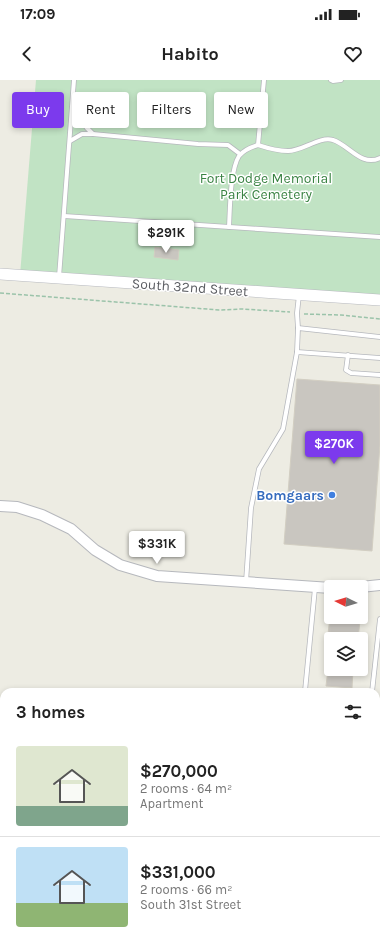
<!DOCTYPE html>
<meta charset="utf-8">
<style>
:root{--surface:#fff;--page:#f6f6f6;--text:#222;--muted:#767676;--line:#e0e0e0;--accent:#7c3aed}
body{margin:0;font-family:Karla,sans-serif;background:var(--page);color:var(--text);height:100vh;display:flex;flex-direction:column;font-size:15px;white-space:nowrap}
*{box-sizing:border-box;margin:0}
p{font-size:13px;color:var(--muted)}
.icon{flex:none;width:22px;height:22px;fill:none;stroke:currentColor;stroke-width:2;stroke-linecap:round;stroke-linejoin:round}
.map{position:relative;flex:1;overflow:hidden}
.details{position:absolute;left:0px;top:608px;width:380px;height:256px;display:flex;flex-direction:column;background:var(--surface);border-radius:12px 12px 0 0;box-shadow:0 2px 6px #0003}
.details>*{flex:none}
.top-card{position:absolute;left:12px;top:12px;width:356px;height:36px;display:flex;gap:8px}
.needle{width:26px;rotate:275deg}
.controls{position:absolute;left:324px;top:500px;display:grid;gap:8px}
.controls a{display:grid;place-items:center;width:44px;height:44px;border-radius:4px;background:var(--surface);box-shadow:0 2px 6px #0003;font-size:20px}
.price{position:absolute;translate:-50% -34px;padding:0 9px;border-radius:4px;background:#fff;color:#222;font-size:13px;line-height:26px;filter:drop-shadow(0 1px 2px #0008)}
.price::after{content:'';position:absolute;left:50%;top:24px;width:12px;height:9px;margin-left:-6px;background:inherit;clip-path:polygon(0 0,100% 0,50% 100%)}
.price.active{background:var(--accent);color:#fff}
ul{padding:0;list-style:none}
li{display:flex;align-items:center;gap:12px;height:100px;padding:0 16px}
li+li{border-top:1px solid var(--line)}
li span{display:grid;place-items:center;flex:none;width:112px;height:80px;border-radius:4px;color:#555}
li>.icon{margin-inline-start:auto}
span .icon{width:48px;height:48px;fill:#fffc;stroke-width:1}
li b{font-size:17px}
h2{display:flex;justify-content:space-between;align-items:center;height:48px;padding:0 16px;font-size:17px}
.pill{padding:0 14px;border-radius:4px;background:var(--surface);box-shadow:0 2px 6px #0003;font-size:14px;line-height:36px}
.pill.active{background:var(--accent);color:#fff}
.status{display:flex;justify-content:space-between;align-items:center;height:28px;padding:0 20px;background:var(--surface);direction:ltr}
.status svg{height:11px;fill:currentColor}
header{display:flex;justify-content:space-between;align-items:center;height:52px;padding:0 16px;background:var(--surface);font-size:18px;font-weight:700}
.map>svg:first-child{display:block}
.green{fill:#c1e3c4}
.building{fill:#c9c6c0;stroke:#d2cec2}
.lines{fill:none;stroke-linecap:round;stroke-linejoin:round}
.service-casing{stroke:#b6b8bd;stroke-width:5.5}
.tertiary-casing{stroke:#b6b8bd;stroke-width:12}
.secondary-casing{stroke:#b7b9bf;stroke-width:12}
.path{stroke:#9bc3aa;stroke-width:1.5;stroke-dasharray:4 2;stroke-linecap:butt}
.service{stroke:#fff;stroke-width:4}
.tertiary{stroke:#fff;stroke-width:10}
.secondary{stroke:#fff;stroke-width:11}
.shop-dot{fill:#3f7fe0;stroke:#fff;stroke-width:1.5}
.labels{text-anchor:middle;stroke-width:3;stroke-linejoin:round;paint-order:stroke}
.park-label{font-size:14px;fill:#3a8343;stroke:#fff}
.street-label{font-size:14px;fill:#5c5e63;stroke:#fff}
.shop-label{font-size:14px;font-weight:bold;fill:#366cbe;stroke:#fff;text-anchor:end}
</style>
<div class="status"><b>17:09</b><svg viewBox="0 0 49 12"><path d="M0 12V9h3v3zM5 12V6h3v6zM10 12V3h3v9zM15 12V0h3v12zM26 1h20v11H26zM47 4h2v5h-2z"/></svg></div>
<header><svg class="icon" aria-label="back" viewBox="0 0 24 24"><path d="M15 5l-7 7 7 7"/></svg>Habito<svg class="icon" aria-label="heart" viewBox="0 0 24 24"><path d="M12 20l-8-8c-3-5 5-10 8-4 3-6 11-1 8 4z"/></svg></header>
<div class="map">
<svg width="380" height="864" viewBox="0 0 380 864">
<rect width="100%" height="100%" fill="#edece3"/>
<path class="green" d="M 36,0 L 380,0 L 380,220 L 20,195 Z"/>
<g class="building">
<path d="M 155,167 L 179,170 L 178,180 L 154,177 Z"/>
<path d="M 297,299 L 380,305 L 380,365 L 372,471 L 284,464 Z"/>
<path d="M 330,537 L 357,537 L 357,541 L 360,541 L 358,559 L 331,559 L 331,554 L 328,554 Z"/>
<path d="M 328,589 L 353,589 L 352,608 L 326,606 Z"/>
</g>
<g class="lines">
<g class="service-casing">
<g id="service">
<path d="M 331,0 L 333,1 L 341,0"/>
<path d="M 72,28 L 87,48 L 93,54"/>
<path d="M 70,61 L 82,54 L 93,54 L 198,64 L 228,65 L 240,74"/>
<path d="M 258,65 C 267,68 278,71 288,71 C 303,71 319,56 333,60 C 349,65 361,87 380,78"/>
<path d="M 64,136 L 380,157"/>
<path d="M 229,147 C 230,130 230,90 239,76 C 244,70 251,67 258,65 L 264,0"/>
<path d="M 59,197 L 74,0"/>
<path d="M 298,248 L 297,233 L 299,215"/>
<path d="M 297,272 L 298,248 L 380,257"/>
<path d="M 348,275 L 346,290 L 351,293 L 380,295"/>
<path d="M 246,502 L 251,428 L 259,389 L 283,349 L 297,272 L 380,278"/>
<path d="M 315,612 L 305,611 L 315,508"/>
<path d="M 372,612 L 380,539"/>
<path d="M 0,627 L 4,626"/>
<path d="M 376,682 L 380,682"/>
<path d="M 376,772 L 380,773"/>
<path d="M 0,791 L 4,792"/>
<path d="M 0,815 L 4,816"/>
<path d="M 227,864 L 227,860"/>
</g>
</g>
<g class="tertiary-casing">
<g id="tertiary">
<path d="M 0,426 L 17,427 L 42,435 L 71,449 L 95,470 L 120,485 L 157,496 L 331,508"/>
<path d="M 361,507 L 380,505"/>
</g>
</g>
<g class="secondary-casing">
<path id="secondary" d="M 0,194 L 380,220"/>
</g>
<g class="path">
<path d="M 0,213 L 219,230 L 242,229 L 290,232"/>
<path d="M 304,234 L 341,235 L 380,239"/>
</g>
<use href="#service" class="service"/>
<use href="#tertiary" class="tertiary"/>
<use href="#secondary" class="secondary"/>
</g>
<circle class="shop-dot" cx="332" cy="415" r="4"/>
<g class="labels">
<g class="park-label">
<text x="266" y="103">Fort Dodge Memorial<tspan x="266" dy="16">Park Cemetery</tspan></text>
</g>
<g class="street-label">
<text transform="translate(190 207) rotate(4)" y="5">South 32nd Street</text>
</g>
<g class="shop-label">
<text x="324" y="420">Bomgaars</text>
</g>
</g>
</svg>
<div class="controls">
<a><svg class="needle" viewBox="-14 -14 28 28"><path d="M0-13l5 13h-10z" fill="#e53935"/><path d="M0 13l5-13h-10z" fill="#767676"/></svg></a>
<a><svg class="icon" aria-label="layers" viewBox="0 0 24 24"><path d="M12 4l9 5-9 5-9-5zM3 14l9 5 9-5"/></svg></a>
</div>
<b class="price" style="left:166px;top:174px">$291K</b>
<b class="price active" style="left:334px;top:385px">$270K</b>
<b class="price" style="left:157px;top:485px">$331K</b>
<div class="top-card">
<a class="pill active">Buy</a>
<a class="pill">Rent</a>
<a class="pill">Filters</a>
<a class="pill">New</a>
</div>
<section class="details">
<h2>3 homes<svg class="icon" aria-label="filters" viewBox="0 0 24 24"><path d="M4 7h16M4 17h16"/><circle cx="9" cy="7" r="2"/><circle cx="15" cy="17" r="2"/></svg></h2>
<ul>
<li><span style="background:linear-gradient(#dfe7d0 75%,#7fa58c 0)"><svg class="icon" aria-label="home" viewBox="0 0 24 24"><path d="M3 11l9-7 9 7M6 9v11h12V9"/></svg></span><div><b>$270,000</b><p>2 rooms · 64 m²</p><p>Apartment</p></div></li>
<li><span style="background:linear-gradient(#bfe0f5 70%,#8fb573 0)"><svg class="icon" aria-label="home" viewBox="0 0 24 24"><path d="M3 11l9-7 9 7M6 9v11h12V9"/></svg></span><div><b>$331,000</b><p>2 rooms · 66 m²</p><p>South 31st Street</p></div></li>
</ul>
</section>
</div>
